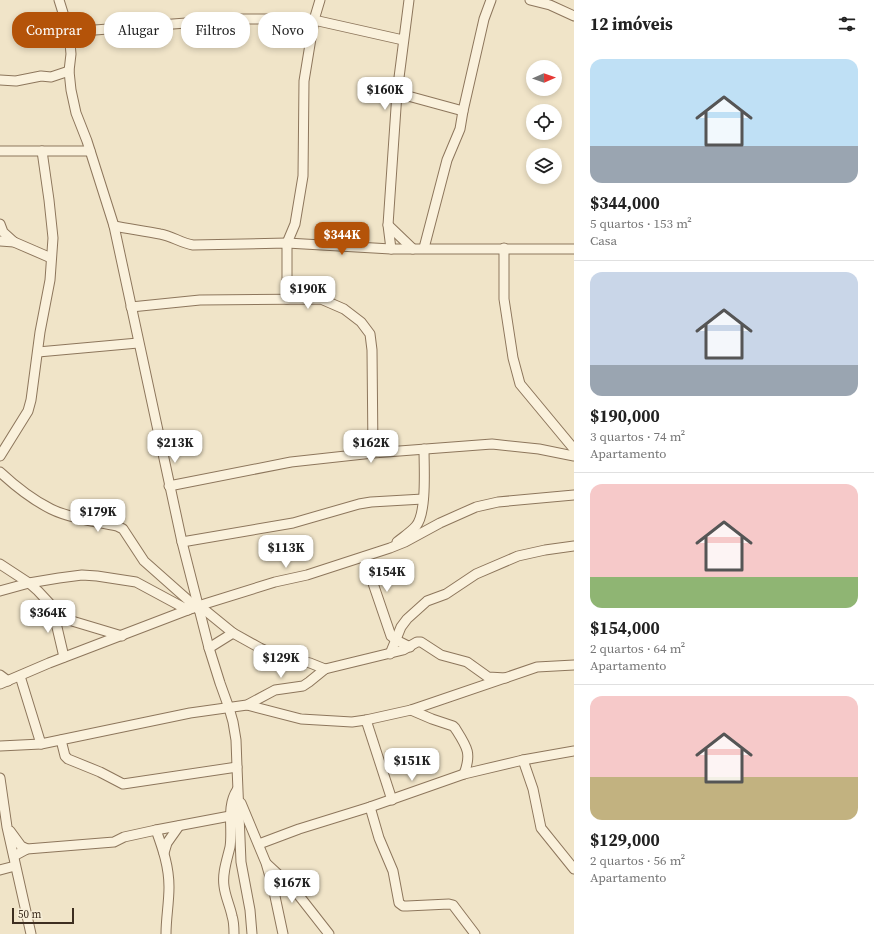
<!DOCTYPE html>
<html lang="pt">
<meta charset="utf-8">
<style>
:root{--surface:#fff;--page:#f2f2f2;--text:#222;--muted:#767676;--line:#e0e0e0;--accent:#b45309}
body{margin:0;font-family:"Source Serif 4",serif;background:var(--page);color:var(--text);height:100vh;display:flex;flex-direction:column;font-size:15px;white-space:nowrap}
*{box-sizing:border-box;margin:0}
p{font-size:13px;color:var(--muted)}
.icon{flex:none;width:22px;height:22px;fill:none;stroke:currentColor;stroke-width:2;stroke-linecap:round;stroke-linejoin:round}
.map{position:relative;flex:1;overflow:hidden}
.side{display:flex;flex-direction:column;background:var(--surface);width:300px}
.side>*{flex:none}
.hud{position:absolute;left:12px;top:12px;width:380px;height:36px;display:flex;gap:8px}
.needle{width:26px;rotate:88deg}
.buttons{position:absolute;left:526px;top:60px;display:grid;gap:8px}
.buttons a{display:grid;place-items:center;width:36px;height:36px;border-radius:50%;background:var(--surface);box-shadow:0 2px 6px #0003;font-size:20px}
.scale{position:absolute;left:12px;bottom:10px;width:62px;box-sizing:border-box;padding-left:4px;border:2px solid #3d2e20;border-top:0;font-size:11px;line-height:14px;white-space:nowrap;color:#3d2e20;-webkit-text-stroke:3px #f7eed8;paint-order:stroke}
.price{position:absolute;translate:-50% -34px;padding:0 9px;border-radius:8px;background:#fff;color:#222;font-size:13px;line-height:26px;filter:drop-shadow(0 1px 2px #0008)}
.price::after{content:'';position:absolute;left:50%;top:24px;width:12px;height:9px;margin-left:-6px;background:inherit;clip-path:polygon(0 0,100% 0,50% 100%)}
.price.on{background:var(--accent);color:#fff}
ul{padding:0;list-style:none}
li{display:grid;align-content:center;gap:8px;height:212px;padding:0 16px}
li+li{border-top:1px solid var(--line)}
li span{display:grid;place-items:center;height:124px;border-radius:12px;color:#555}
li>.icon{margin-inline-start:auto}
span .icon{width:72px;height:72px;fill:#fffc;stroke-width:1}
li b{font-size:17px}
h2{display:flex;justify-content:space-between;align-items:center;height:48px;padding:0 16px;font-size:17px}
.chip{padding:0 14px;border-radius:16px;background:var(--surface);box-shadow:0 2px 6px #0003;font-size:14px;line-height:36px}
.chip.on{background:var(--accent);color:#fff}
main{display:flex;flex:1;min-height:0}
.map>svg:first-child{display:block}
.lines{fill:none;stroke-linecap:round;stroke-linejoin:round}
.street-casing{stroke:#8d765c;stroke-width:11}
.street{stroke:#faf1dc;stroke-width:9}
</style>
<main>
<div class="map">
<svg width="574" height="934" viewBox="0 0 574 934">
<rect width="100%" height="100%" fill="#f0e4c8"/>
<g class="lines">
<g class="street-casing">
<g id="street">
<path d="M 59,0 L 69,32 L 71,54 L 69,71 L 71,90 L 76,113 L 87,141 L 114,226 L 182,542 L 209,648 L 220,683 L 229,708 L 233,722 L 236,740 L 237,767 L 241,862 L 250,910 L 252,934"/>
<path d="M 530,0 L 550,5 L 574,16"/>
<path d="M 69,32 L 238,19 L 287,19 L 314,20 L 403,40"/>
<path d="M 0,80 L 16,81 L 41,76 L 51,77 L 69,71"/>
<path d="M 397,93 L 463,111"/>
<path d="M 0,151 L 90,151"/>
<path d="M 0,224 L 3,232 L 14,242"/>
<path d="M 388,225 L 413,249"/>
<path d="M 114,226 C 129,229 145,231 160,234 C 172,236 181,243 193,245 L 287,243 L 391,249 L 574,249"/>
<path d="M 0,241 L 14,242 L 51,258"/>
<path d="M 424,248 L 447,160 L 460,129 L 463,111 L 484,19 L 491,0"/>
<path d="M 504,248 L 504,299 L 513,358 L 520,384 L 574,449"/>
<path d="M 391,249 L 388,225 L 397,93 L 409,0"/>
<path d="M 287,299 L 287,243 L 295,224 L 303,176 L 304,81 L 314,20 L 320,0"/>
<path d="M 131,307 L 200,300 L 321,299 L 344,309 L 361,322 L 370,334 L 372,350 L 373,453"/>
<path d="M 38,352 L 138,343"/>
<path d="M 0,456 L 28,411 L 31,400 L 40,332 L 50,280 L 53,238 L 49,200 L 42,151"/>
<path d="M 0,472 C 15,486 33,500 51,509 C 69,518 97,522 117,526 L 123,529 L 144,561 L 188,600 L 193,608"/>
<path d="M 169,486 L 291,462 L 373,453 L 492,444 L 539,449 L 574,456"/>
<path d="M 182,542 L 293,523 L 359,504 L 371,502 L 423,499"/>
<path d="M 397,542 C 403,537 411,532 416,526 C 427,513 424,467 424,449"/>
<path d="M 364,557 L 391,636 L 396,640 L 410,647"/>
<path d="M 0,564 L 29,583 L 38,591 L 52,606 L 72,621 L 122,636"/>
<path d="M 0,591 L 29,583 L 59,578 L 82,575 L 97,576 L 136,582 L 188,610"/>
<path d="M 52,606 L 64,657"/>
<path d="M 199,610 L 206,611 L 233,633 L 260,648 L 275,655 L 310,663 L 325,669"/>
<path d="M 209,648 L 233,633"/>
<path d="M 390,654 L 401,627 L 407,619 L 427,601 L 446,594 L 476,574 L 518,556 L 545,550 L 574,546"/>
<path d="M 0,675 L 8,681"/>
<path d="M 20,676 L 41,744"/>
<path d="M 0,684 L 49,663 L 198,606 L 275,582 L 307,575 L 390,548 L 405,542 L 440,523 L 476,507 L 498,502 L 574,495"/>
<path d="M 247,705 L 301,719 L 352,722 L 366,720 L 411,710 L 537,667 L 574,665"/>
<path d="M 411,710 L 432,719 L 453,726 L 455,728 C 467,747 472,753 464,774"/>
<path d="M 366,720 L 392,800"/>
<path d="M 61,740 L 65,756 L 68,759 L 100,772 L 123,784 L 237,767"/>
<path d="M 0,746 L 41,744 L 190,713 L 247,705 L 275,690 L 303,686 L 309,682 L 325,669 L 403,650 L 417,642 L 421,642 L 441,655 L 467,662 L 488,677 L 506,678"/>
<path d="M 523,760 L 533,789 L 541,828 L 574,869"/>
<path d="M 0,778 L 7,827 L 31,934"/>
<path d="M 241,803 L 266,863 L 273,887 L 283,934"/>
<path d="M 370,807 L 379,838 L 393,871 L 399,903 L 403,906 L 407,906 L 449,904 L 453,905 L 475,934"/>
<path d="M 156,830 C 163,849 169,867 169,887 C 169,903 166,918 166,934"/>
<path d="M 10,831 L 21,846 L 27,849"/>
<path d="M 259,844 L 299,829 L 370,807 L 464,774 L 523,760 L 574,751"/>
<path d="M 164,853 L 167,843 L 179,826"/>
<path d="M 14,856 L 27,849 L 114,842 L 124,837 L 156,830 L 230,816"/>
<path d="M 267,864 L 293,888 L 329,934"/>
<path d="M 0,870 L 15,866"/>
<path d="M 234,934 C 234,928 234,922 232,916 C 230,906 225,896 224,886 C 222,873 227,860 230,847 C 233,828 226,807 237,790"/>
</g>
</g>
<use href="#street" class="street"/>
</g>
</svg>
<div class="buttons">
<a><svg class="needle" viewBox="-14 -14 28 28"><path d="M0-13l5 13h-10z" fill="#e53935"/><path d="M0 13l5-13h-10z" fill="#767676"/></svg></a>
<a><svg class="icon" aria-label="locate" viewBox="0 0 24 24"><circle cx="12" cy="12" r="6"/><path d="M12 2v4M12 18v4M2 12h4M18 12h4"/></svg></a>
<a><svg class="icon" aria-label="layers" viewBox="0 0 24 24"><path d="M12 4l9 5-9 5-9-5zM3 14l9 5 9-5"/></svg></a>
</div>
<div class="scale">50 m</div>
<b class="price" style="left:385px;top:111px">$160K</b>
<b class="price on" style="left:342px;top:256px">$344K</b>
<b class="price" style="left:308px;top:310px">$190K</b>
<b class="price" style="left:175px;top:464px">$213K</b>
<b class="price" style="left:371px;top:464px">$162K</b>
<b class="price" style="left:98px;top:533px">$179K</b>
<b class="price" style="left:286px;top:569px">$113K</b>
<b class="price" style="left:387px;top:593px">$154K</b>
<b class="price" style="left:48px;top:634px">$364K</b>
<b class="price" style="left:281px;top:679px">$129K</b>
<b class="price" style="left:412px;top:782px">$151K</b>
<b class="price" style="left:292px;top:904px">$167K</b>
<div class="hud">
<a class="chip on">Comprar</a>
<a class="chip">Alugar</a>
<a class="chip">Filtros</a>
<a class="chip">Novo</a>
</div>
</div>
<section class="side">
<h2>12 imóveis<svg class="icon" aria-label="filters" viewBox="0 0 24 24"><path d="M4 7h16M4 17h16"/><circle cx="9" cy="7" r="2"/><circle cx="15" cy="17" r="2"/></svg></h2>
<ul>
<li><span style="background:linear-gradient(#bfe0f5 70%,#9aa5b1 0)"><svg class="icon" aria-label="home" viewBox="0 0 24 24"><path d="M3 11l9-7 9 7M6 9v11h12V9"/></svg></span><div><b>$344,000</b><p>5 quartos · 153 m²</p><p>Casa</p></div></li>
<li><span style="background:linear-gradient(#c9d6e8 75%,#9aa5b1 0)"><svg class="icon" aria-label="home" viewBox="0 0 24 24"><path d="M3 11l9-7 9 7M6 9v11h12V9"/></svg></span><div><b>$190,000</b><p>3 quartos · 74 m²</p><p>Apartamento</p></div></li>
<li><span style="background:linear-gradient(#f6c9c9 75%,#8fb573 0)"><svg class="icon" aria-label="home" viewBox="0 0 24 24"><path d="M3 11l9-7 9 7M6 9v11h12V9"/></svg></span><div><b>$154,000</b><p>2 quartos · 64 m²</p><p>Apartamento</p></div></li>
<li><span style="background:linear-gradient(#f6c9c9 65%,#c2b280 0)"><svg class="icon" aria-label="home" viewBox="0 0 24 24"><path d="M3 11l9-7 9 7M6 9v11h12V9"/></svg></span><div><b>$129,000</b><p>2 quartos · 56 m²</p><p>Apartamento</p></div></li>
</ul>
</section>
</main>
